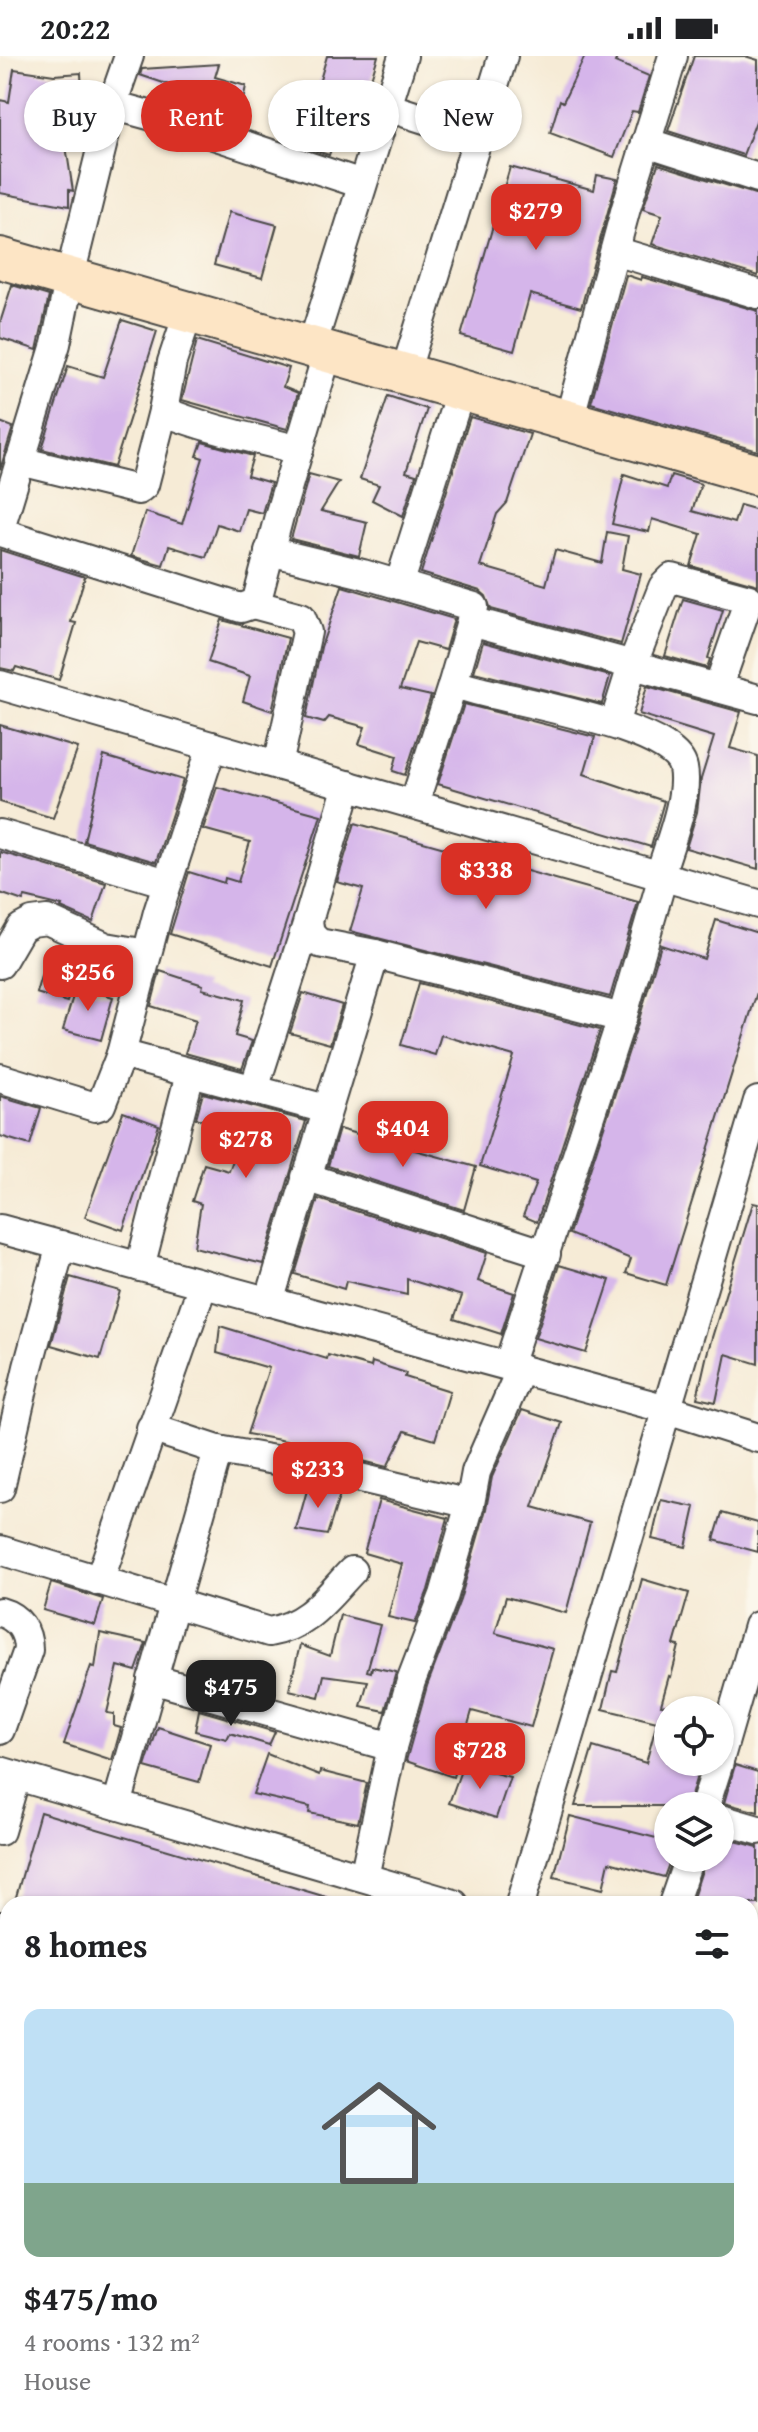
<!DOCTYPE html>
<meta charset="utf-8">
<style>
:root{--surface:#fff;--page:#f2f2f2;--text:#202124;--muted:#757577;--line:#e0e0e0;--accent:#d93025}
body{margin:0;font-family:"Gentium Book Plus",serif;background:var(--page);color:var(--text);height:100vh;display:flex;flex-direction:column;font-size:30px;white-space:nowrap}
*{box-sizing:border-box;margin:0}
p{font-size:26px;color:var(--muted)}
.icon{flex:none;width:44px;height:44px;fill:none;stroke:currentColor;stroke-width:2;stroke-linecap:round;stroke-linejoin:round}
.map{position:relative;flex:1;overflow:hidden}
.sheet{position:absolute;left:0px;top:1840px;width:758px;height:536px;display:flex;flex-direction:column;background:var(--surface);border-radius:24px 24px 0 0;box-shadow:0 2px 6px #0004}
.sheet>*{flex:none}
.guide{position:absolute;left:24px;top:24px;width:710px;height:72px;display:flex;gap:16px}
.tools{position:absolute;left:654px;top:1640px;display:grid;gap:16px}
.tools a{display:grid;place-items:center;width:80px;height:80px;border-radius:50%;background:var(--surface);box-shadow:0 2px 6px #0004;font-size:40px}
.price{position:absolute;translate:-50% -68px;padding:0 18px;border-radius:16px;background:var(--accent);color:#fff;font-size:26px;line-height:52px;filter:drop-shadow(0 2px 4px #0008)}
.price::after{content:'';position:absolute;left:50%;top:48px;width:24px;height:18px;margin-left:-12px;background:inherit;clip-path:polygon(0 0,100% 0,50% 100%)}
.price.active{background:#222;color:#fff}
ul{padding:0;list-style:none}
li{display:grid;align-content:center;gap:16px;height:424px;padding:0 24px}
li+li{border-top:2px solid var(--line)}
li span{display:grid;place-items:center;height:248px;border-radius:16px;color:#555}
li>.icon{margin-inline-start:auto}
span .icon{width:144px;height:144px;fill:#fffc;stroke-width:1}
li b{font-size:34px}
h2{display:flex;justify-content:space-between;align-items:center;height:96px;padding:0 24px;font-size:34px}
.tag{padding:0 28px;border-radius:36px;background:var(--surface);box-shadow:0 2px 6px #0004;font-size:28px;line-height:72px}
.tag.active{background:var(--accent);color:#fff}
.status{display:flex;justify-content:space-between;align-items:center;height:56px;padding:0 40px;background:var(--surface);direction:ltr}
.status svg{height:22px;fill:currentColor}
.map>svg:first-child{display:block}
.building{fill:#d5b5ea}
.lines{fill:none;stroke-linecap:round;stroke-linejoin:round}
.street-casing{stroke:#494845;stroke-width:32}
.secondary-casing{stroke:#494845;stroke-width:44}
.street{stroke:#fff;stroke-width:28}
.secondary{stroke:#fde5c5;stroke-width:40}
</style>
<div class="status"><b>20:22</b><svg viewBox="0 0 49 12"><path d="M0 12V9h3v3zM5 12V6h3v6zM10 12V3h3v9zM15 12V0h3v12zM26 1h20v11H26zM47 4h2v5h-2z"/></svg></div>
<div class="map">
<svg width="758" height="2376" viewBox="0 0 758 2376">
<rect width="100%" height="100%" fill="#fbf7ec"/>
<filter id="ink" filterUnits="userSpaceOnUse"><feTurbulence type="fractalNoise" baseFrequency=".0125" numOctaves="2"/><feDisplacementMap in="SourceGraphic" scale="16" xChannelSelector="R" yChannelSelector="G"/><feConvolveMatrix kernelMatrix="1 2 1 2 8 2 1 2 1" color-interpolation-filters="sRGB"/></filter>
<filter id="wash" filterUnits="userSpaceOnUse"><feTurbulence type="fractalNoise" baseFrequency=".006" numOctaves="4" result="noise"/><feDisplacementMap in="SourceGraphic" scale="32" xChannelSelector="R" yChannelSelector="G"/><feGaussianBlur stdDeviation="1.8" result="paint"/><feColorMatrix in="noise" values="0 0 0 0 0 0 0 0 0 0 0 0 0 0 0 0 0 1.4 0 .05"/><feComposite in="paint" operator="in"/></filter>
<g filter="url(#wash)">
<rect width="100%" height="100%" fill="#f6ebd6"/>
<g id="blocks">
<g class="building">
<path d="M 327,0 L 378,0 L 357,69 L 342,63 L 329,99 L 288,86 L 304,46 L 313,48 Z"/>
<path d="M 585,0 L 618,0 L 615,6 L 649,20 L 638,56 L 632,55 L 614,101 L 550,77 L 560,44 L 563,46 Z"/>
<path d="M 694,0 L 745,0 L 758,4 L 758,60 L 743,99 L 668,75 Z"/>
<path d="M 219,8 L 215,21 L 246,30 L 238,69 L 219,63 L 223,44 L 185,30 L 184,34 L 140,19 L 142,13 Z"/>
<path d="M 14,13 L 54,19 L 81,17 L 82,38 L 58,39 L 73,135 L 69,134 L 69,150 L 0,137 L 0,44 L 9,46 Z"/>
<path d="M 658,108 L 758,139 L 758,220 L 652,188 L 662,159 L 643,153 Z"/>
<path d="M 510,111 L 594,134 L 597,119 L 617,123 L 581,252 L 530,238 L 514,295 L 461,280 Z"/>
<path d="M 229,156 L 277,169 L 262,222 L 214,209 Z"/>
<path d="M 626,219 L 641,224 L 642,221 L 758,255 L 758,395 L 591,347 Z"/>
<path d="M 12,229 L 49,240 L 37,294 L 0,282 L 0,267 Z"/>
<path d="M 122,264 L 157,275 L 114,411 L 42,393 L 68,310 L 103,321 Z"/>
<path d="M 197,284 L 289,312 L 283,331 L 298,337 L 287,373 L 182,344 Z"/>
<path d="M 388,340 L 427,353 L 406,416 L 416,419 L 403,460 L 372,444 L 379,429 L 360,423 Z"/>
<path d="M 470,361 L 530,378 L 507,447 L 497,458 L 480,510 L 546,529 L 555,494 L 602,507 L 607,476 L 628,480 L 622,513 L 641,518 L 621,588 L 491,553 L 486,540 L 480,535 L 421,517 Z"/>
<path d="M 0,366 L 13,371 L 0,414 Z"/>
<path d="M 202,386 L 253,400 L 247,420 L 271,427 L 262,457 L 246,453 L 239,475 L 217,468 L 206,501 L 169,490 L 163,509 L 131,500 L 145,456 L 182,468 L 203,402 L 197,400 Z"/>
<path d="M 309,418 L 339,426 L 321,455 L 367,466 L 359,500 L 291,483 Z"/>
<path d="M 624,418 L 667,432 L 671,419 L 701,428 L 692,455 L 734,467 L 740,449 L 758,454 L 758,529 L 691,510 L 701,478 L 652,463 L 649,476 L 612,468 Z"/>
<path d="M 0,494 L 85,521 L 71,566 L 76,567 L 59,624 L 16,611 L 14,615 L 0,612 Z"/>
<path d="M 342,530 L 454,563 L 445,594 L 416,586 L 400,633 L 431,640 L 405,719 L 393,715 L 397,700 L 359,688 L 365,671 L 329,661 L 324,667 L 306,662 L 321,591 Z"/>
<path d="M 683,543 L 723,554 L 708,602 L 710,603 L 707,612 L 665,600 Z"/>
<path d="M 222,564 L 288,582 L 272,655 L 243,645 L 250,620 L 208,606 Z"/>
<path d="M 483,586 L 610,620 L 602,648 L 474,616 Z"/>
<path d="M 647,630 L 741,656 L 730,692 L 758,700 L 758,813 L 686,792 L 697,756 L 701,723 L 714,681 L 639,658 Z"/>
<path d="M 464,648 L 595,681 L 584,718 L 664,745 L 651,791 L 438,728 Z"/>
<path d="M 0,669 L 78,692 L 53,762 L 0,746 Z"/>
<path d="M 104,700 L 183,724 L 156,806 L 84,785 Z"/>
<path d="M 217,731 L 321,759 L 272,910 L 170,878 L 189,816 L 224,827 L 225,822 L 238,826 L 250,786 L 203,773 Z"/>
<path d="M 355,767 L 638,846 L 610,941 L 350,875 L 363,833 L 337,826 Z"/>
<path d="M 0,796 L 106,827 L 93,866 L 61,852 L 62,850 L 25,841 L 23,845 L 0,837 Z"/>
<path d="M 716,864 L 758,877 L 758,933 L 666,1229 L 626,1217 L 631,1203 L 569,1178 L 638,967 L 661,889 L 704,903 Z"/>
<path d="M 160,915 L 203,929 L 202,933 L 244,944 L 235,980 L 252,985 L 242,1013 L 185,997 L 196,964 L 151,950 Z"/>
<path d="M 42,917 L 73,926 L 67,946 L 36,937 Z"/>
<path d="M 419,927 L 600,974 L 537,1166 L 523,1160 L 536,1127 L 480,1110 L 514,1000 L 441,979 L 435,999 L 401,989 Z"/>
<path d="M 76,930 L 113,941 L 101,984 L 63,974 Z"/>
<path d="M 303,937 L 342,949 L 330,988 L 290,977 Z"/>
<path d="M 203,1037 L 306,1065 L 263,1208 L 194,1191 L 201,1148 L 192,1145 L 204,1108 L 229,1115 L 243,1077 L 196,1062 Z"/>
<path d="M 0,1040 L 41,1052 L 30,1089 L 0,1080 Z"/>
<path d="M 123,1056 L 159,1069 L 123,1174 L 85,1161 Z"/>
<path d="M 339,1073 L 476,1111 L 464,1154 L 328,1110 Z"/>
<path d="M 318,1143 L 487,1197 L 478,1225 L 514,1237 L 501,1278 L 454,1263 L 462,1240 L 407,1223 L 407,1239 L 346,1225 L 344,1233 L 295,1218 Z"/>
<path d="M 753,1147 L 758,1148 L 758,1308 L 726,1298 L 716,1346 L 697,1342 L 707,1298 Z"/>
<path d="M 559,1209 L 610,1224 L 586,1297 L 535,1282 Z"/>
<path d="M 70,1221 L 120,1235 L 100,1303 L 51,1289 Z"/>
<path d="M 220,1270 L 327,1303 L 328,1299 L 371,1311 L 372,1306 L 406,1317 L 405,1321 L 450,1335 L 435,1384 L 405,1375 L 387,1411 L 318,1394 L 319,1391 L 285,1388 L 286,1385 L 247,1378 L 269,1312 L 217,1297 Z"/>
<path d="M 522,1354 L 562,1367 L 533,1451 L 590,1467 L 566,1557 L 506,1541 L 495,1577 L 553,1593 L 531,1671 L 472,1655 L 453,1721 L 406,1705 L 427,1630 L 460,1544 L 486,1453 L 492,1421 Z"/>
<path d="M 309,1427 L 341,1435 L 327,1479 L 296,1474 Z"/>
<path d="M 379,1444 L 448,1462 L 428,1534 L 415,1567 L 388,1561 L 402,1508 L 364,1497 Z"/>
<path d="M 661,1444 L 695,1451 L 686,1491 L 652,1483 Z"/>
<path d="M 722,1457 L 758,1467 L 758,1496 L 714,1484 Z"/>
<path d="M 642,1523 L 689,1537 L 674,1589 L 679,1590 L 671,1621 L 669,1620 L 661,1649 L 668,1650 L 668,1706 L 701,1706 L 688,1750 L 575,1750 L 593,1691 L 646,1707 L 657,1666 L 603,1653 L 612,1615 L 617,1616 Z"/>
<path d="M 51,1527 L 103,1543 L 95,1569 L 43,1554 Z"/>
<path d="M 340,1559 L 380,1569 L 367,1615 L 371,1616 L 372,1611 L 396,1616 L 385,1655 L 361,1650 L 368,1625 L 324,1619 L 319,1641 L 289,1634 L 300,1589 L 330,1600 Z"/>
<path d="M 100,1577 L 146,1587 L 136,1615 L 118,1610 L 107,1657 L 114,1658 L 114,1670 L 121,1672 L 112,1704 L 64,1688 L 91,1610 L 95,1612 Z"/>
<path d="M 199,1654 L 275,1676 L 269,1689 L 230,1677 L 227,1683 L 195,1675 Z"/>
<path d="M 158,1671 L 210,1688 L 199,1726 L 145,1711 Z"/>
<path d="M 267,1698 L 319,1719 L 320,1715 L 367,1727 L 358,1767 L 309,1757 L 310,1751 L 253,1738 Z"/>
<path d="M 463,1709 L 510,1721 L 496,1762 L 449,1747 Z"/>
<path d="M 735,1709 L 758,1716 L 758,1756 L 724,1747 Z"/>
<path d="M 40,1756 L 333,1843 L 333,1848 L 14,1848 Z"/>
<path d="M 570,1760 L 668,1785 L 668,1802 L 671,1802 L 664,1821 L 609,1806 L 603,1833 L 554,1821 Z"/>
<path d="M 720,1781 L 758,1791 L 758,1848 L 691,1848 L 706,1802 L 720,1802 Z"/>
</g>
</g>
</g>
<g filter="url(#ink)">
<use href="#blocks" fill-opacity="0" stroke="#494845" stroke-width="2"/>
<g class="lines">
<g class="street-casing">
<g id="street">
<path d="M 112,49 L 171,65 L 362,128"/>
<path d="M 387,51 L 478,80"/>
<path d="M 646,86 L 758,122"/>
<path d="M 615,195 L 758,238"/>
<path d="M 312,290 L 403,0"/>
<path d="M 405,317 L 503,0"/>
<path d="M 163,355 L 172,306 L 189,255"/>
<path d="M 569,364 L 626,152 L 673,0"/>
<path d="M 20,405 L 138,434 L 144,429 L 163,355 C 207,373 253,382 299,394"/>
<path d="M 0,472 L 56,288 L 70,220 L 112,49 L 129,0"/>
<path d="M 0,476 L 241,552 L 253,548"/>
<path d="M 269,495 L 363,518 L 474,551 L 471,565 L 758,643"/>
<path d="M 399,529 L 461,333"/>
<path d="M 0,629 L 758,848"/>
<path d="M 452,630 L 471,565"/>
<path d="M 614,668 L 633,607 L 663,531 L 672,522 L 749,543 L 718,632"/>
<path d="M 278,709 L 307,576 L 301,561 L 253,548 L 257,544 L 279,460 L 328,295"/>
<path d="M 348,729 L 308,865 L 310,878 L 319,887 L 375,898 L 622,962"/>
<path d="M 414,748 L 452,630 L 465,631 C 506,645 675,669 683,712 C 689,742 668,790 660,819"/>
<path d="M 0,778 L 167,827"/>
<path d="M 0,908 L 21,872 L 32,866 L 47,864 L 106,891 L 147,898"/>
<path d="M 121,998 L 158,856 L 212,690"/>
<path d="M 0,1022 L 95,1051 L 101,1049 L 121,998 L 326,1053"/>
<path d="M 254,1033 L 308,865"/>
<path d="M 306,1121 L 546,1198"/>
<path d="M 0,1173 L 667,1353 L 758,1382"/>
<path d="M 140,1211 L 190,1018"/>
<path d="M 269,1246 L 375,898"/>
<path d="M 508,1310 L 622,962 L 663,820"/>
<path d="M 151,1372 L 218,1394 L 314,1411 L 470,1448"/>
<path d="M 0,1432 L 28,1311 L 61,1189"/>
<path d="M 0,1494 L 269,1576 C 309,1569 325,1543 352,1515"/>
<path d="M 99,1525 L 203,1228"/>
<path d="M 0,1556 C 18,1561 28,1575 28,1594 L 0,1674"/>
<path d="M 152,1623 L 392,1691"/>
<path d="M 720,1701 L 758,1570"/>
<path d="M 0,1715 L 454,1848"/>
<path d="M 117,1749 L 218,1394"/>
<path d="M 705,1750 L 719,1706"/>
<path d="M 720,1763 L 758,1774"/>
<path d="M 0,1775 L 16,1720"/>
<path d="M 364,1821 L 392,1691 L 411,1625 L 444,1539 L 470,1448 L 476,1416 L 521,1313"/>
<path d="M 520,1848 L 758,1045"/>
<path d="M 673,1848 L 689,1802"/>
<path d="M 0,1870 L 8,1873"/>
<path d="M 750,1934 L 758,1937"/>
<path d="M 750,2089 L 758,2092"/>
<path d="M 0,2133 L 8,2135"/>
<path d="M 0,2297 L 3,2287"/>
<path d="M 750,2335 L 758,2314"/>
<path d="M 112,2368 L 119,2376"/>
<path d="M 364,2376 L 366,2368"/>
<path d="M 588,2376 L 591,2368"/>
<path d="M 734,2376 L 737,2368"/>
</g>
</g>
<g class="secondary-casing">
<path id="secondary" d="M 0,202 L 758,419"/>
</g>
<use href="#street" class="street"/>
<use href="#secondary" class="secondary"/>
</g>
</g>
</svg>
<div class="tools">
<a><svg class="icon" aria-label="locate" viewBox="0 0 24 24"><circle cx="12" cy="12" r="6"/><path d="M12 2v4M12 18v4M2 12h4M18 12h4"/></svg></a>
<a><svg class="icon" aria-label="layers" viewBox="0 0 24 24"><path d="M12 4l9 5-9 5-9-5zM3 14l9 5 9-5"/></svg></a>
</div>
<b class="price" style="left:536px;top:196px">$279</b>
<b class="price" style="left:486px;top:855px">$338</b>
<b class="price" style="left:88px;top:957px">$256</b>
<b class="price" style="left:403px;top:1113px">$404</b>
<b class="price" style="left:246px;top:1124px">$278</b>
<b class="price" style="left:318px;top:1454px">$233</b>
<b class="price active" style="left:231px;top:1672px">$475</b>
<b class="price" style="left:480px;top:1735px">$728</b>
<div class="guide">
<a class="tag">Buy</a>
<a class="tag active">Rent</a>
<a class="tag">Filters</a>
<a class="tag">New</a>
</div>
<section class="sheet">
<h2>8 homes<svg class="icon" aria-label="filters" viewBox="0 0 24 24"><path d="M4 7h16M4 17h16"/><circle cx="9" cy="7" r="2"/><circle cx="15" cy="17" r="2"/></svg></h2>
<ul>
<li><span style="background:linear-gradient(#bfe0f5 70%,#7fa58c 0)"><svg class="icon" aria-label="home" viewBox="0 0 24 24"><path d="M3 11l9-7 9 7M6 9v11h12V9"/></svg></span><div><b>$475/mo</b><p>4 rooms · 132 m²</p><p>House</p></div></li>
</ul>
</section>
</div>
